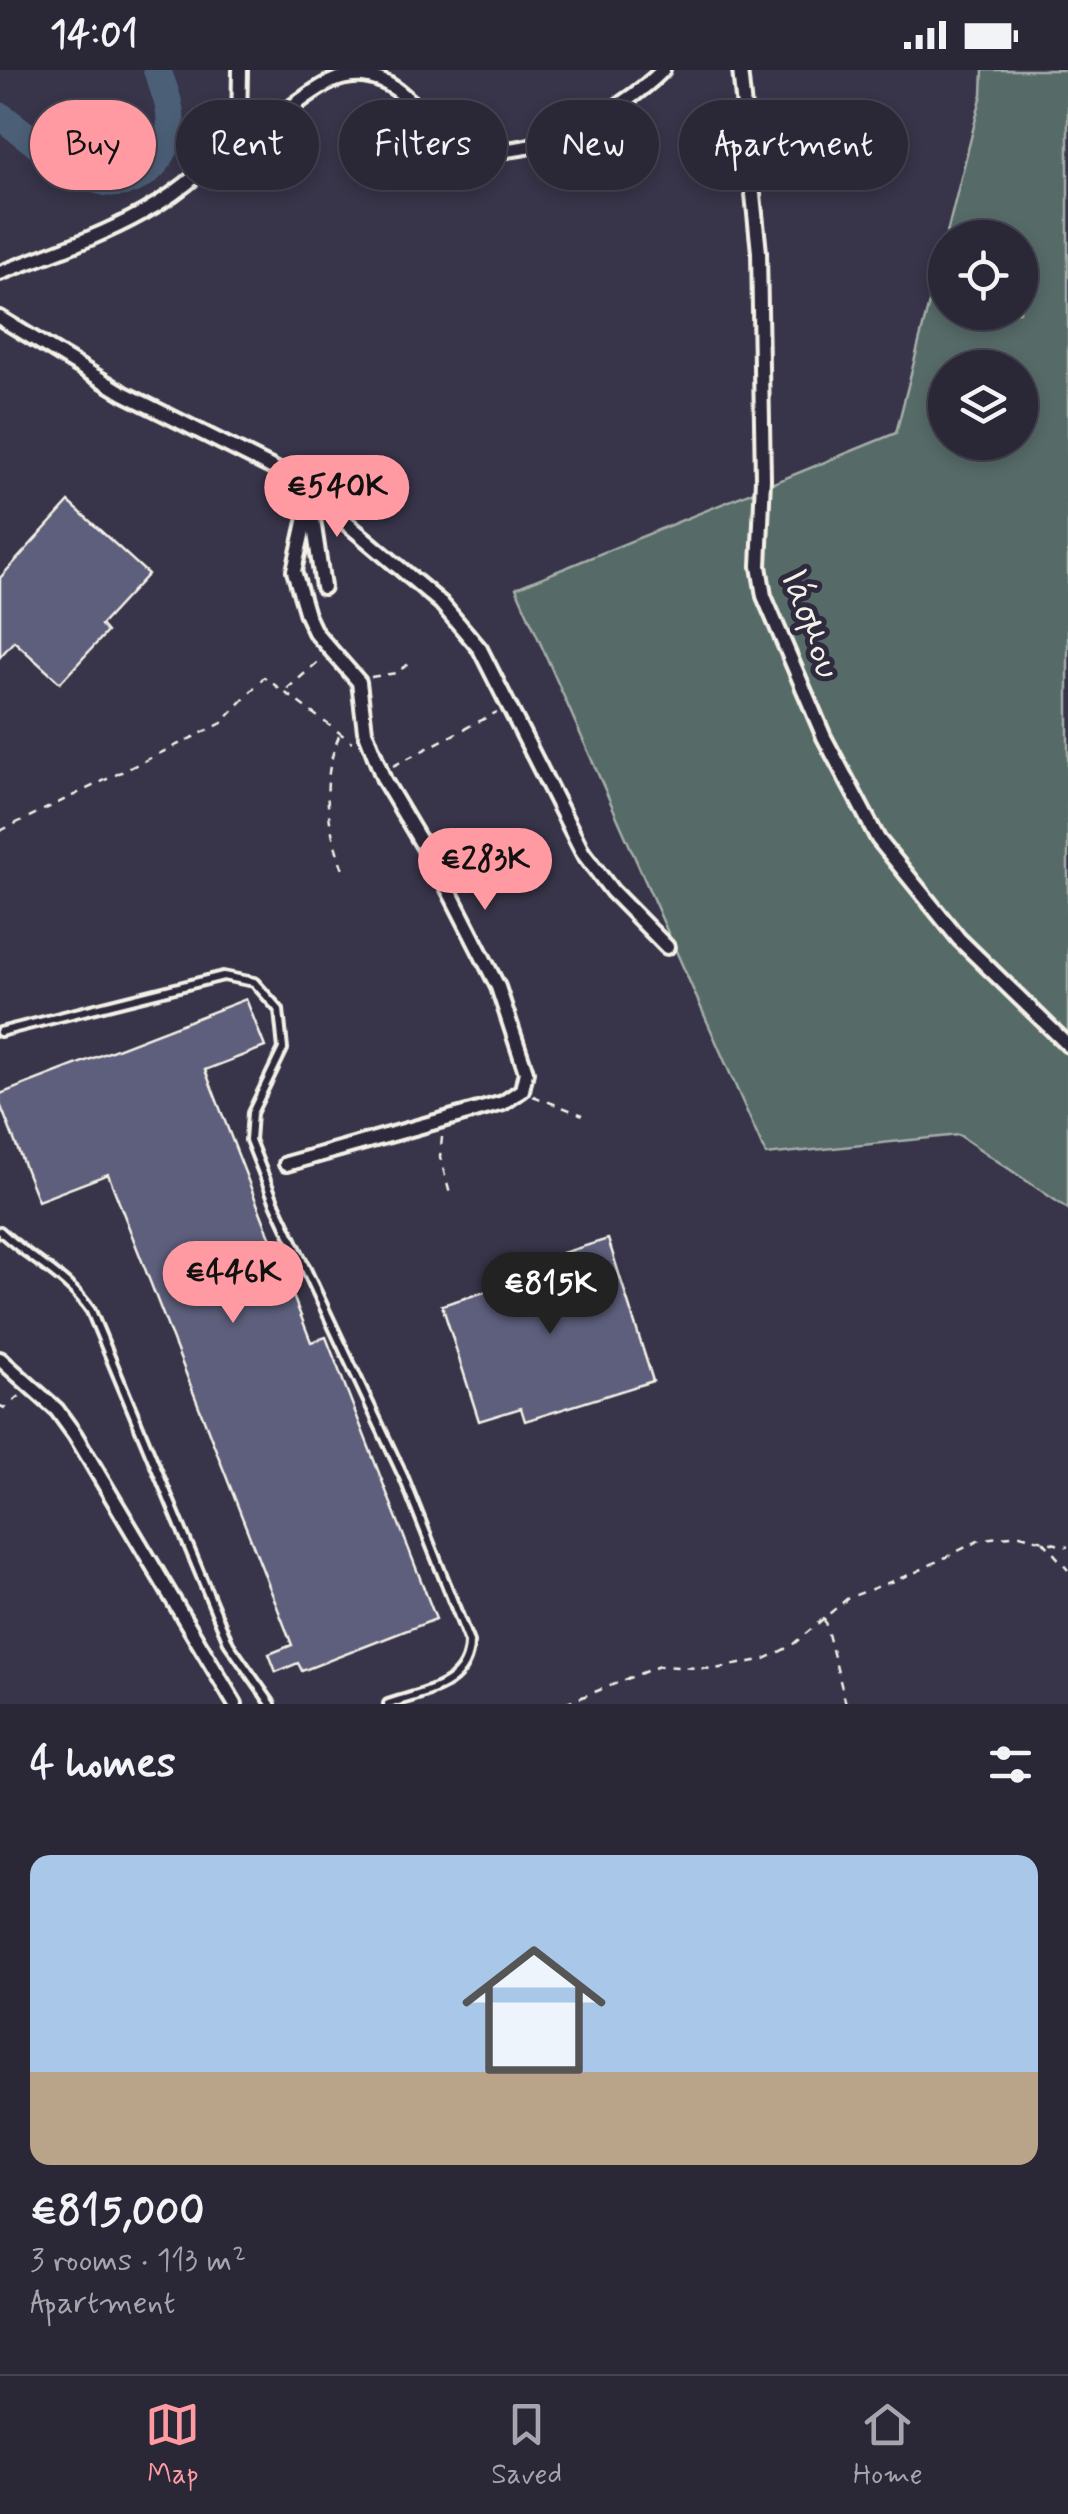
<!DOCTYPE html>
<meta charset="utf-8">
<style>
:root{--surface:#2a2737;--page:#363342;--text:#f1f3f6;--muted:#a5a5ad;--line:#464452;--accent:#ff9aa2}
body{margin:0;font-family:Mynerve,sans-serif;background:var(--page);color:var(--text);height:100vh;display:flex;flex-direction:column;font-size:38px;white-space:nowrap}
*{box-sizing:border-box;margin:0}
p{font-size:32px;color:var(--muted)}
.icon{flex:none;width:55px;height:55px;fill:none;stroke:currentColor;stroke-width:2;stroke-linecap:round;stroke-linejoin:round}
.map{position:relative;height:1634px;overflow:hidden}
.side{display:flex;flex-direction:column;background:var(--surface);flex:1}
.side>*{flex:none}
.hud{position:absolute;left:30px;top:30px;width:1010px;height:90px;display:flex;gap:20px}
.controls{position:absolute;left:928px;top:150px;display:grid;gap:20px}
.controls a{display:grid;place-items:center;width:110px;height:110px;border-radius:50%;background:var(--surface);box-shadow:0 5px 15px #0003,0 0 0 2px var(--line);font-size:50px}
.price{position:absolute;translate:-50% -85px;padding:0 22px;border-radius:35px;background:var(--accent);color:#111;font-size:32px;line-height:65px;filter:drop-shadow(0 2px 5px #0008)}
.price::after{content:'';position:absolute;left:50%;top:60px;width:30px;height:22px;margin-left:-15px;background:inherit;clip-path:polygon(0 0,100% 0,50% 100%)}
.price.selected{background:#222;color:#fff}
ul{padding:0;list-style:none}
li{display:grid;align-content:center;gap:20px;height:530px;padding:0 30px}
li+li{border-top:2px solid var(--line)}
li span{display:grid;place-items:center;height:310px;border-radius:20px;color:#555}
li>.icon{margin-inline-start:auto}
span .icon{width:180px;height:180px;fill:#fffc;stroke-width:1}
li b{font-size:42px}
h2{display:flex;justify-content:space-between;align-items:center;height:120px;padding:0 30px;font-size:42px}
.chip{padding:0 35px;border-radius:45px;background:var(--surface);box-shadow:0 5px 15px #0003,0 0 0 2px var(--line);font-size:35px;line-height:90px}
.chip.selected{background:var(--accent);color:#111}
.status{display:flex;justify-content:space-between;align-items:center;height:70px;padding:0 50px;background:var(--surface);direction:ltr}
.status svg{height:28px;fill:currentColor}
.dock{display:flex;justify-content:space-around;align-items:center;height:140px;border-top:2px solid var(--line);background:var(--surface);font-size:28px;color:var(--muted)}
.dock a{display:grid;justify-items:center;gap:5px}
.dock .selected{color:var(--accent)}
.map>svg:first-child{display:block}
.green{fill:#566b67;stroke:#a5aea8;stroke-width:2.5;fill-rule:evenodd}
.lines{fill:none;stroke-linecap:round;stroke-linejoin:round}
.river{stroke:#4c5f77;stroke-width:28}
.building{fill:#5d5e7b;stroke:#f4f1e8;stroke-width:2.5}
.lane-casing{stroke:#f4f1e8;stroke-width:14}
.street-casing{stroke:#f4f1e8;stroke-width:20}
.path{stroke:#f4f1e8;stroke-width:2.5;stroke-dasharray:8 8;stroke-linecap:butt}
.lane{stroke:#2f2a3d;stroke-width:6}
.street{stroke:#2f2a3d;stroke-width:12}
.labels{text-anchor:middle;stroke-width:10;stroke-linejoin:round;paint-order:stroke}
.street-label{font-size:38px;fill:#f4f1e8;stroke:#2f2a3d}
</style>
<div class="status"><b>14:01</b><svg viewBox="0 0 49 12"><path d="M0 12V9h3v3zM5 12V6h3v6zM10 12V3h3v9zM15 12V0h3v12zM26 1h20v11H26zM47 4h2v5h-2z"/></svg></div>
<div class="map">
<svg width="1068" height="1634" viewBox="0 0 1068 1634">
<rect width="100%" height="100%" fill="#383449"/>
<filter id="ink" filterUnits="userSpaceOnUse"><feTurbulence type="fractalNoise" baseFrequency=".01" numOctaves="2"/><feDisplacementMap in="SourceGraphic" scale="20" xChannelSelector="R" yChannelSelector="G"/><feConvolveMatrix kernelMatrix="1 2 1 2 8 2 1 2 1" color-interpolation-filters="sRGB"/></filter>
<g filter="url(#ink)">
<path class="green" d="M 983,0 L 1068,0 L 1068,1139 L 959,1065 L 766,1085 L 516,518 L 896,363 L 945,170 L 945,242 L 1020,242 L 1020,168 L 946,167 L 982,24 ZM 945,298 L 1020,298 L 1020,372 L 945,372 Z"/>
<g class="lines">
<path class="river" d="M 0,46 C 30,67 62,98 98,110 C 133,122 165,95 170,60 C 173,40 164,19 157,0"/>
</g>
<g class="building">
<path d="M 69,432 L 148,504 L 101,555 L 107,562 L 60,613 L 14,571 L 0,587 L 0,508 Z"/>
<path d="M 246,929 L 265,977 L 205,1000 L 311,1272 L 326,1267 L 436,1549 L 302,1601 L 298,1593 L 276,1602 L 269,1584 L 292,1575 L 108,1104 L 38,1131 L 0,1034 L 0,1024 Z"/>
<path d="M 608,1169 L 653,1311 L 525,1351 L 521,1338 L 479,1351 L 442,1235 L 527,1209 L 523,1195 Z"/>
</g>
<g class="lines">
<g class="lane-casing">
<g id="lane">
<path d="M 0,962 L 223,906 L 254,912 L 279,940 L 283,979 L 252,1043 L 250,1070 L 274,1131 L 404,1408 L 469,1572 C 469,1617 424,1622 388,1634"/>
<path d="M 0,1161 C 31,1190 67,1206 91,1241 L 229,1574 L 271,1634"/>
</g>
</g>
<g class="street-casing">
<g id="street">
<path d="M 740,0 L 759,182 L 763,409 L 759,496 L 764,526 L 824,667 L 878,769 L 959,869 L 1068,975"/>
<path d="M 239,59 C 250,56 264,53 275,48 C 303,32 327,3 363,6 C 406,10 426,59 463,74 C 524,99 621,42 663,0"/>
<path d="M 239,59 L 240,0"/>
<path d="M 0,203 C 91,168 179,142 239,59"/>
<path d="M 0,248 L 123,323 L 293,408 L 441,533 L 480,579 L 583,783 L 612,821 L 667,877"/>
<path d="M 311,436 L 323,517"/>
<path d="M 286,1094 L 503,1033 L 522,1020 L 526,1002 L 498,917 L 444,811 L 384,710 L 365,661 L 359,612 L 315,562 L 307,545 L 294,501 L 312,421"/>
<path d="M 0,1289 L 57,1340 L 75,1365 L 235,1634"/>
</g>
</g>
<g class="path">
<path d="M 371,607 L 396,603 L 414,590"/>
<path d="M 287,619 L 319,591"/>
<path d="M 339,666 C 320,712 327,754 343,800"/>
<path d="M 393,696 L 497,642"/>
<path d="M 0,761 L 222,653 L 264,607 L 352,672"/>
<path d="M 533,1026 L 583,1045"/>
<path d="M 442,1067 L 440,1087 L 450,1124"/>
<path d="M 0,1336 L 5,1338 L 21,1325"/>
<path d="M 1043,1471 L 1068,1500"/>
<path d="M 824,1548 L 846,1634"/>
<path d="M 565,1634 L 659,1596 L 715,1599 L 765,1589 L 791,1576 L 848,1528 L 914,1503 L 982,1469 L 1020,1465 L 1068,1477"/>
</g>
<use href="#lane" class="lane"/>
<use href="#street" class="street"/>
</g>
</g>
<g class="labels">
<g class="street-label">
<text transform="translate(812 553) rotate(70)" y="13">Ιάσμου</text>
</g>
</g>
</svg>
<div class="controls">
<a><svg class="icon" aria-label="locate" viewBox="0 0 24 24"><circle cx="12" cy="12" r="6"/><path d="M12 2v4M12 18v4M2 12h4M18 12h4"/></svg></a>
<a><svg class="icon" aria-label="layers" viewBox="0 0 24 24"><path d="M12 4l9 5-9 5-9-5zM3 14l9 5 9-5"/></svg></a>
</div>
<b class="price" style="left:337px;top:470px">€540K</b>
<b class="price" style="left:485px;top:843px">€283K</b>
<b class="price" style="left:233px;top:1256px">€446K</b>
<b class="price selected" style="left:550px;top:1267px">€815K</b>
<div class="hud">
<a class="chip selected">Buy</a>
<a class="chip">Rent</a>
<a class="chip">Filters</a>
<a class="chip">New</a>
<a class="chip">Apartment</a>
</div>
</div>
<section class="side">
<h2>4 homes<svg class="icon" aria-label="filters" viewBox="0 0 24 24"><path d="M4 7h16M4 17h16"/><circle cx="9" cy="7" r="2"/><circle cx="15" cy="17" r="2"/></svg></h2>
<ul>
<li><span style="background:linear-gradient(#a9c7e8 70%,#b9a48a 0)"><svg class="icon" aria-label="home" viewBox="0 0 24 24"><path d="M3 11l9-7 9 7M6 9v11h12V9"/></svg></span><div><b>€815,000</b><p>3 rooms · 113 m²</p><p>Apartment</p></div></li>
</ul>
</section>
<nav class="dock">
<a class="selected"><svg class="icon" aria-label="map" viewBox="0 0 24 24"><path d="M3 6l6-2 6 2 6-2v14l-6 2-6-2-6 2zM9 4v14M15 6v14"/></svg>Map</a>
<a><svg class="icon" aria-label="saved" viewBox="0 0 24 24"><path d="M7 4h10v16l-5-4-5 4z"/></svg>Saved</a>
<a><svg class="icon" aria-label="home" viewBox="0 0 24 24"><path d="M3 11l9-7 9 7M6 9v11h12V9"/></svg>Home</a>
</nav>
